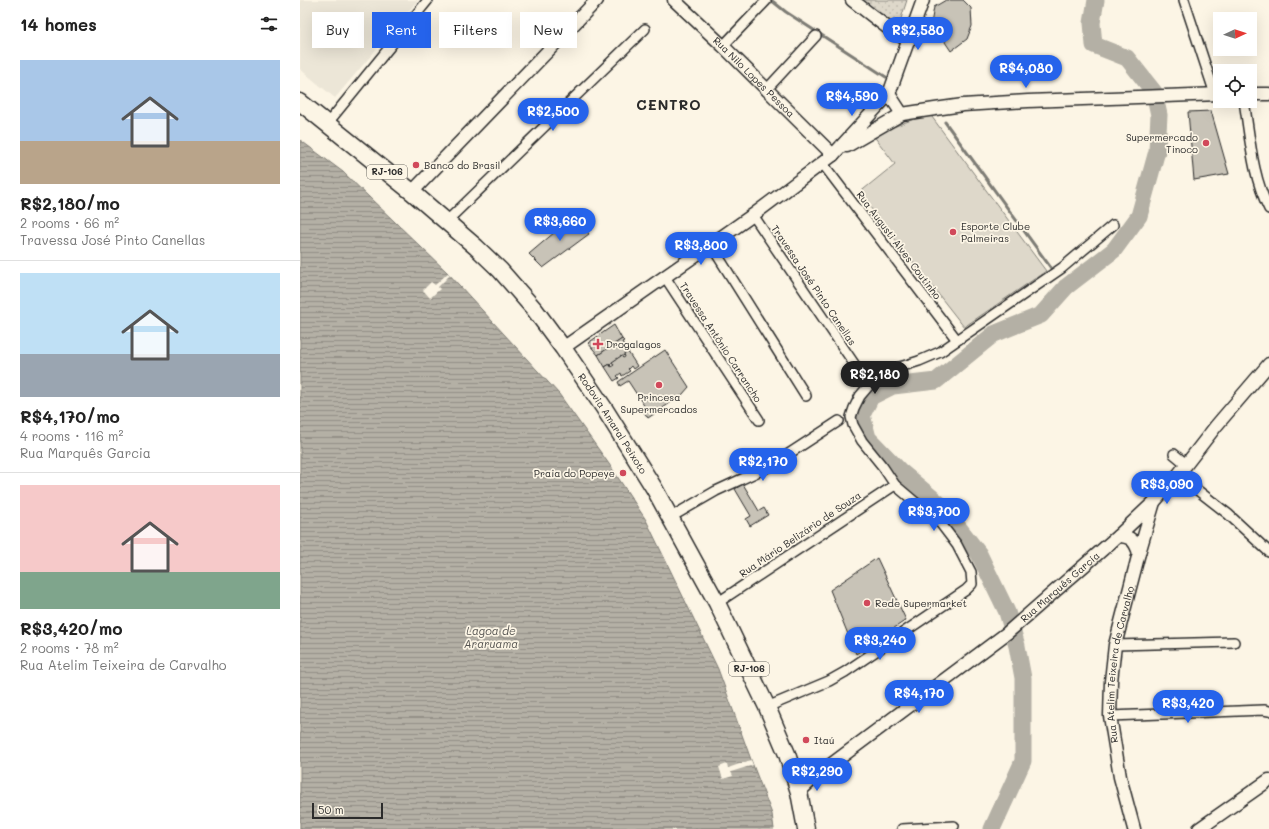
<!DOCTYPE html>
<meta charset="utf-8">
<style>
:root{--surface:#fff;--page:#f6f6f6;--text:#222;--muted:#767676;--line:#e0e0e0;--accent:#2563eb}
body{margin:0;font-family:Mali,sans-serif;background:var(--page);color:var(--text);height:100vh;display:flex;flex-direction:column;font-size:15px;white-space:nowrap}
*{box-sizing:border-box;margin:0}
p{font-size:13px;color:var(--muted)}
.icon{flex:none;width:22px;height:22px;fill:none;stroke:currentColor;stroke-width:2;stroke-linecap:round;stroke-linejoin:round}
.map{position:relative;flex:1;overflow:hidden}
.details{display:flex;flex-direction:column;background:var(--surface);width:300px}
.details>*{flex:none}
.top-card{position:absolute;left:12px;top:12px;width:380px;height:36px;display:flex;gap:8px}
.needle{width:26px;rotate:87deg}
.fabs{position:absolute;left:913px;top:12px;display:grid;gap:8px}
.fabs a{display:grid;place-items:center;width:44px;height:44px;border-radius:0px;background:var(--surface);box-shadow:0 4px 16px #0002;font-size:20px}
.scale{position:absolute;left:12px;bottom:10px;width:71px;box-sizing:border-box;padding-left:4px;border:2px solid #2b2b2b;border-top:0;font-size:11px;line-height:14px;white-space:nowrap;color:#2b2b2b;-webkit-text-stroke:3px #fcf5e5;paint-order:stroke}
.price{position:absolute;translate:-50% -34px;padding:0 9px;border-radius:14px;background:var(--accent);color:#fff;font-size:13px;line-height:26px;filter:drop-shadow(0 1px 2px #0008)}
.price::after{content:'';position:absolute;left:50%;top:24px;width:12px;height:9px;margin-left:-6px;background:inherit;clip-path:polygon(0 0,100% 0,50% 100%)}
.price.on{background:#222;color:#fff}
ul{padding:0;list-style:none}
li{display:grid;align-content:center;gap:8px;height:212px;padding:0 20px}
li+li{border-top:1px solid var(--line)}
li span{display:grid;place-items:center;height:124px;border-radius:0px;color:#555}
li>.icon{margin-inline-start:auto}
span .icon{width:72px;height:72px;fill:#fffc;stroke-width:1}
li b{font-size:17px}
h2{display:flex;justify-content:space-between;align-items:center;height:48px;padding:0 20px;font-size:17px}
.pill{padding:0 14px;border-radius:0px;background:var(--surface);box-shadow:0 4px 16px #0002;font-size:14px;line-height:36px}
.pill.on{background:var(--accent);color:#fff}
main{display:flex;flex:1;min-height:0}
.map>svg:first-child{display:block}
.built{fill:#ece6d7}
.park{fill:url(#park-dots);stroke:#84827a}
.pitch{fill:#ded8ca;stroke:#84827a}
.water{fill:url(#water-rules);stroke:#7d7b74}
.pier{fill:#fcf5e5}
.lines{fill:none;stroke-linecap:round;stroke-linejoin:round}
.stream{stroke:#7d7b74;stroke-width:3}
.river{stroke:#b4b0a5;stroke-width:17}
.building{fill:#c8c3b7;stroke:#2b2b2b}
.street-casing{stroke:#2b2b2b;stroke-width:12}
.secondary-casing{stroke:#2b2b2b;stroke-width:15}
.highway-casing{stroke:#2b2b2b;stroke-width:19}
.street{stroke:#fcf5e5;stroke-width:9}
.secondary{stroke:#fcf5e5;stroke-width:12}
.highway{stroke:#fcf5e5;stroke-width:16}
.poi-dot{fill:#d1495b;stroke:#fcf5e5;stroke-width:1.5}
.labels{text-anchor:middle;stroke-width:3.5;stroke-linejoin:round;paint-order:stroke}
.shield{fill:#fcf5e5;stroke:#6a6863;stroke-width:1}
.shield-label{font-size:9px;font-weight:bold;fill:#2b2b2b}
.street-label{font-size:10px;fill:#2b2b2b;stroke:#fcf5e5}
.poi-label{font-size:10px;fill:#2b2b2b;stroke:#fcf5e5;text-anchor:start}
.water-label{font-size:11px;font-style:italic;fill:#545350;stroke:#fcf5e5}
.district-label{font-size:14px;font-weight:bold;letter-spacing:1px;fill:#2b2b2b;stroke:#fcf5e5}
</style>
<main>
<section class="details">
<h2>14 homes<svg class="icon" aria-label="filters" viewBox="0 0 24 24"><path d="M4 7h16M4 17h16"/><circle cx="9" cy="7" r="2"/><circle cx="15" cy="17" r="2"/></svg></h2>
<ul>
<li><span style="background:linear-gradient(#a9c7e8 65%,#b9a48a 0)"><svg class="icon" aria-label="home" viewBox="0 0 24 24"><path d="M3 11l9-7 9 7M6 9v11h12V9"/></svg></span><div><b>R$2,180/mo</b><p>2 rooms · 66 m²</p><p>Travessa José Pinto Canellas</p></div></li>
<li><span style="background:linear-gradient(#bfe0f5 65%,#9aa5b1 0)"><svg class="icon" aria-label="home" viewBox="0 0 24 24"><path d="M3 11l9-7 9 7M6 9v11h12V9"/></svg></span><div><b>R$4,170/mo</b><p>4 rooms · 116 m²</p><p>Rua Marquês Garcia</p></div></li>
<li><span style="background:linear-gradient(#f6c9c9 70%,#7fa58c 0)"><svg class="icon" aria-label="home" viewBox="0 0 24 24"><path d="M3 11l9-7 9 7M6 9v11h12V9"/></svg></span><div><b>R$3,420/mo</b><p>2 rooms · 78 m²</p><p>Rua Atelim Teixeira de Carvalho</p></div></li>
</ul>
</section>
<div class="map">
<svg width="969" height="829" viewBox="0 0 969 829">
<defs>
<pattern id="park-dots" width="8" height="8" patternUnits="userSpaceOnUse"><rect width="8" height="8" fill="#ded8ca"/><path d="M2 2h.1M6 6h.1" fill="none" stroke="#bfbaae" stroke-width="1.8" stroke-linecap="round"/></pattern>
<pattern id="water-rules" width="6" height="5" patternUnits="userSpaceOnUse"><rect width="6" height="5" fill="#b4b0a5"/><path d="M0 2.5h6" fill="none" stroke="#938f87"/></pattern>
</defs>
<rect width="100%" height="100%" fill="#fcf5e5"/>
<filter id="ink" filterUnits="userSpaceOnUse"><feTurbulence type="fractalNoise" baseFrequency=".025" numOctaves="2"/><feDisplacementMap in="SourceGraphic" scale="8" xChannelSelector="R" yChannelSelector="G"/><feConvolveMatrix kernelMatrix="1 2 1 2 8 2 1 2 1" color-interpolation-filters="sRGB"/></filter>
<g filter="url(#ink)">
<path class="built" d="M 0,0 L 118,0 L 35,98 L 0,69 Z"/>
<path class="park" d="M 562,0 L 607,0 L 597,31 Z"/>
<path class="pitch" d="M 629,113 L 746,271 L 664,327 L 559,193 L 595,164 L 573,135 Z"/>
<path class="water" d="M 0,140 L 43,172 L 148,273 L 259,394 L 309,464 L 346,520 L 418,669 L 453,765 L 472,814 L 474,829 L 0,829 Z"/>
<g class="pier">
<path d="M 148,273 L 150,275 L 138,287 L 140,289 L 130,298 L 123,290 L 131,282 L 135,285 Z"/>
<path d="M 451,760 L 453,765 L 431,772 L 433,776 L 423,779 L 419,767 L 427,764 L 428,768 Z"/>
</g>
<g class="lines">
<g class="stream">
<path d="M 471,0 L 486,12 L 586,77"/>
<path d="M 645,122 L 751,268"/>
<path d="M 761,282 L 766,287"/>
</g>
<path class="river" d="M 692,829 L 723,761 L 723,678 L 717,646 L 707,612 L 679,554 L 642,506 L 599,470 L 568,438 L 562,415 L 571,397 L 593,386 L 636,381 L 694,334 L 741,315 L 766,287 L 814,250 L 839,216 L 857,151 L 859,115 L 854,92 L 827,58 L 794,45 L 792,23 L 796,0"/>
</g>
<g class="building">
<path d="M 646,0 L 663,0 L 671,8 L 672,26 L 667,39 L 651,51 L 645,42 L 647,31 L 631,24 L 634,7 Z"/>
<path d="M 911,111 L 929,174 L 894,180 L 888,112 Z"/>
<path d="M 275,215 L 289,234 L 243,268 L 229,254 Z"/>
<path d="M 314,325 L 322,339 L 298,355 L 288,343 Z"/>
<path d="M 322,339 L 324,341 L 322,342 L 329,352 L 305,367 L 298,355 Z"/>
<path d="M 365,350 L 389,387 L 382,395 L 348,418 L 342,409 L 345,407 L 328,381 L 320,386 L 318,382 Z"/>
<path d="M 328,352 L 337,366 L 333,369 L 331,366 L 328,369 L 330,371 L 322,376 L 321,373 L 317,376 L 319,378 L 314,381 L 305,367 L 310,364 L 311,367 L 314,365 L 312,362 L 321,356 L 323,358 L 325,357 L 324,354 Z"/>
<path d="M 443,484 L 459,511 L 464,508 L 468,515 L 450,526 L 446,519 L 451,516 L 435,489 Z"/>
<path d="M 577,558 L 606,620 L 556,654 L 530,590 Z"/>
</g>
<g class="lines">
<g class="street-casing">
<g id="street">
<path d="M 884,0 L 915,94"/>
<path d="M 423,46 L 466,1"/>
<path d="M 467,89 L 516,36"/>
<path d="M 944,101 C 950,137 952,176 969,209"/>
<path d="M 27,124 L 128,0"/>
<path d="M 523,164 L 657,340"/>
<path d="M 453,215 L 557,368"/>
<path d="M 147,221 L 345,29"/>
<path d="M 411,245 L 506,396"/>
<path d="M 365,277 L 459,420"/>
<path d="M 874,454 L 886,464"/>
<path d="M 878,475 L 928,514 L 969,552"/>
<path d="M 371,517 L 416,491 L 470,466 L 539,421"/>
<path d="M 417,603 L 595,485"/>
<path d="M 815,645 L 934,642"/>
<path d="M 467,707 L 529,681 L 545,672 L 666,590 L 672,584 L 671,572 L 657,545 L 641,524 L 595,485 L 583,467 L 562,441 L 553,425 L 551,417 L 554,408 L 560,396 L 571,383 L 584,372 L 619,361 L 640,352 L 762,268 L 813,225"/>
<path d="M 810,716 L 964,710 L 969,711"/>
<path d="M 602,829 L 654,826"/>
</g>
</g>
<g class="secondary-casing">
<g id="secondary">
<path id="s1" d="M 374,0 L 423,46 L 533,155"/>
<path d="M 552,0 L 588,28 L 609,41"/>
<path d="M 589,94 L 602,114"/>
<path d="M 950,94 L 969,94"/>
<path d="M 547,146 L 602,114 L 635,109 L 663,105 L 728,101 L 920,94"/>
<path d="M 112,192 L 297,0"/>
<path d="M 263,348 L 453,215 L 533,155 L 589,94 L 623,0"/>
<path d="M 818,536 C 831,536 835,541 839,553"/>
<path id="s2" d="M 499,792 L 517,775 L 707,633 L 818,536 L 854,502 L 878,475 L 916,426 L 969,364"/>
<path id="s3" d="M 834,829 L 820,777 L 810,716 L 811,681 L 815,645 L 839,553 L 854,502"/>
<path d="M 899,829 L 969,780"/>
</g>
</g>
<g class="highway-casing">
<g id="highway">
<path id="s4" d="M 0,102 L 112,192 L 176,247 L 200,270 L 235,310 L 263,348 L 304,408 L 354,488 L 417,603 L 467,707 L 487,754 L 499,792 L 506,829"/>
</g>
</g>
<use href="#street" class="street"/>
<use href="#secondary" class="secondary"/>
<use href="#highway" class="highway"/>
</g>
</g>
<g class="poi-dot">
<circle cx="906" cy="143" r="4"/>
<circle cx="116" cy="165" r="4"/>
<circle cx="653" cy="232" r="4"/>
<path d="M296 338h4v4h4v4h-4v4h-4v-4h-4v-4h4z"/>
<circle cx="359" cy="385" r="4"/>
<circle cx="323" cy="473" r="4"/>
<circle cx="567" cy="603" r="4"/>
<circle cx="506" cy="740" r="4"/>
</g>
<g class="labels">
<g class="shield">
<rect x="67" y="165" width="40" height="14" rx="3"/>
<rect x="429" y="662" width="40" height="14" rx="3"/>
</g>
<g class="shield-label">
<text x="87" y="175">RJ-106</text>
<text x="449" y="672">RJ-106</text>
</g>
<g class="street-label">
<text dy="4" stroke="none"><textPath href="#s1" startOffset="111">Rua Nilo Lopes Pessoa</textPath></text>
<text transform="translate(599 245) rotate(53)" y="4">Rua Augusti Alves Coutinho</text>
<text transform="translate(514 285) rotate(56)" y="4">Travessa José Pinto Canellas</text>
<text transform="translate(421 342) rotate(57)" y="4">Travessa Antônio Carrancho</text>
<text dy="4" stroke="none"><textPath href="#s4" startOffset="452">Rodovia Amaral Peixoto</textPath></text>
<text transform="translate(500 534) rotate(-34)" y="4">Rua Mário Belizário de Souza</text>
<text dy="4" stroke="none"><textPath href="#s2" startOffset="332">Rua Marquês Garcia</textPath></text>
<text dy="4" stroke="none"><textPath href="#s3" startOffset="168">Rua Atelim Teixeira de Carvalho</textPath></text>
</g>
<g class="poi-label">
<text x="898" y="141" text-anchor="end">Supermercado<tspan x="898" dy="12">Tinoco</tspan></text>
<text x="124" y="169">Banco do Brasil</text>
<text x="661" y="230">Esporte Clube<tspan x="661" dy="12">Palmeiras</tspan></text>
<text x="306" y="348">Drogalagos</text>
<text x="359" y="401" text-anchor="middle">Princesa<tspan x="359" dy="12">Supermercados</tspan></text>
<text x="315" y="477" text-anchor="end">Praia do Popeye</text>
<text x="575" y="607">Rede Supermarket</text>
<text x="514" y="744">Itaú</text>
</g>
<g class="water-label">
<text x="191" y="635">Lagoa de<tspan x="191" dy="13">Araruama</tspan></text>
</g>
<g class="district-label">
<text x="369" y="110">CENTRO</text>
</g>
</g>
</svg>
<div class="fabs">
<a><svg class="needle" viewBox="-14 -14 28 28"><path d="M0-13l5 13h-10z" fill="#e53935"/><path d="M0 13l5-13h-10z" fill="#767676"/></svg></a>
<a><svg class="icon" aria-label="locate" viewBox="0 0 24 24"><circle cx="12" cy="12" r="6"/><path d="M12 2v4M12 18v4M2 12h4M18 12h4"/></svg></a>
</div>
<div class="scale">50 m</div>
<b class="price" style="left:618px;top:51px">R$2,580</b>
<b class="price" style="left:726px;top:89px">R$4,080</b>
<b class="price" style="left:552px;top:117px">R$4,590</b>
<b class="price" style="left:253px;top:132px">R$2,500</b>
<b class="price" style="left:260px;top:242px">R$3,660</b>
<b class="price" style="left:401px;top:266px">R$3,800</b>
<b class="price on" style="left:575px;top:395px">R$2,180</b>
<b class="price" style="left:463px;top:482px">R$2,170</b>
<b class="price" style="left:867px;top:505px">R$3,090</b>
<b class="price" style="left:634px;top:532px">R$3,700</b>
<b class="price" style="left:580px;top:661px">R$3,240</b>
<b class="price" style="left:619px;top:714px">R$4,170</b>
<b class="price" style="left:888px;top:724px">R$3,420</b>
<b class="price" style="left:517px;top:792px">R$2,290</b>
<div class="top-card">
<a class="pill">Buy</a>
<a class="pill on">Rent</a>
<a class="pill">Filters</a>
<a class="pill">New</a>
</div>
</div>
</main>
